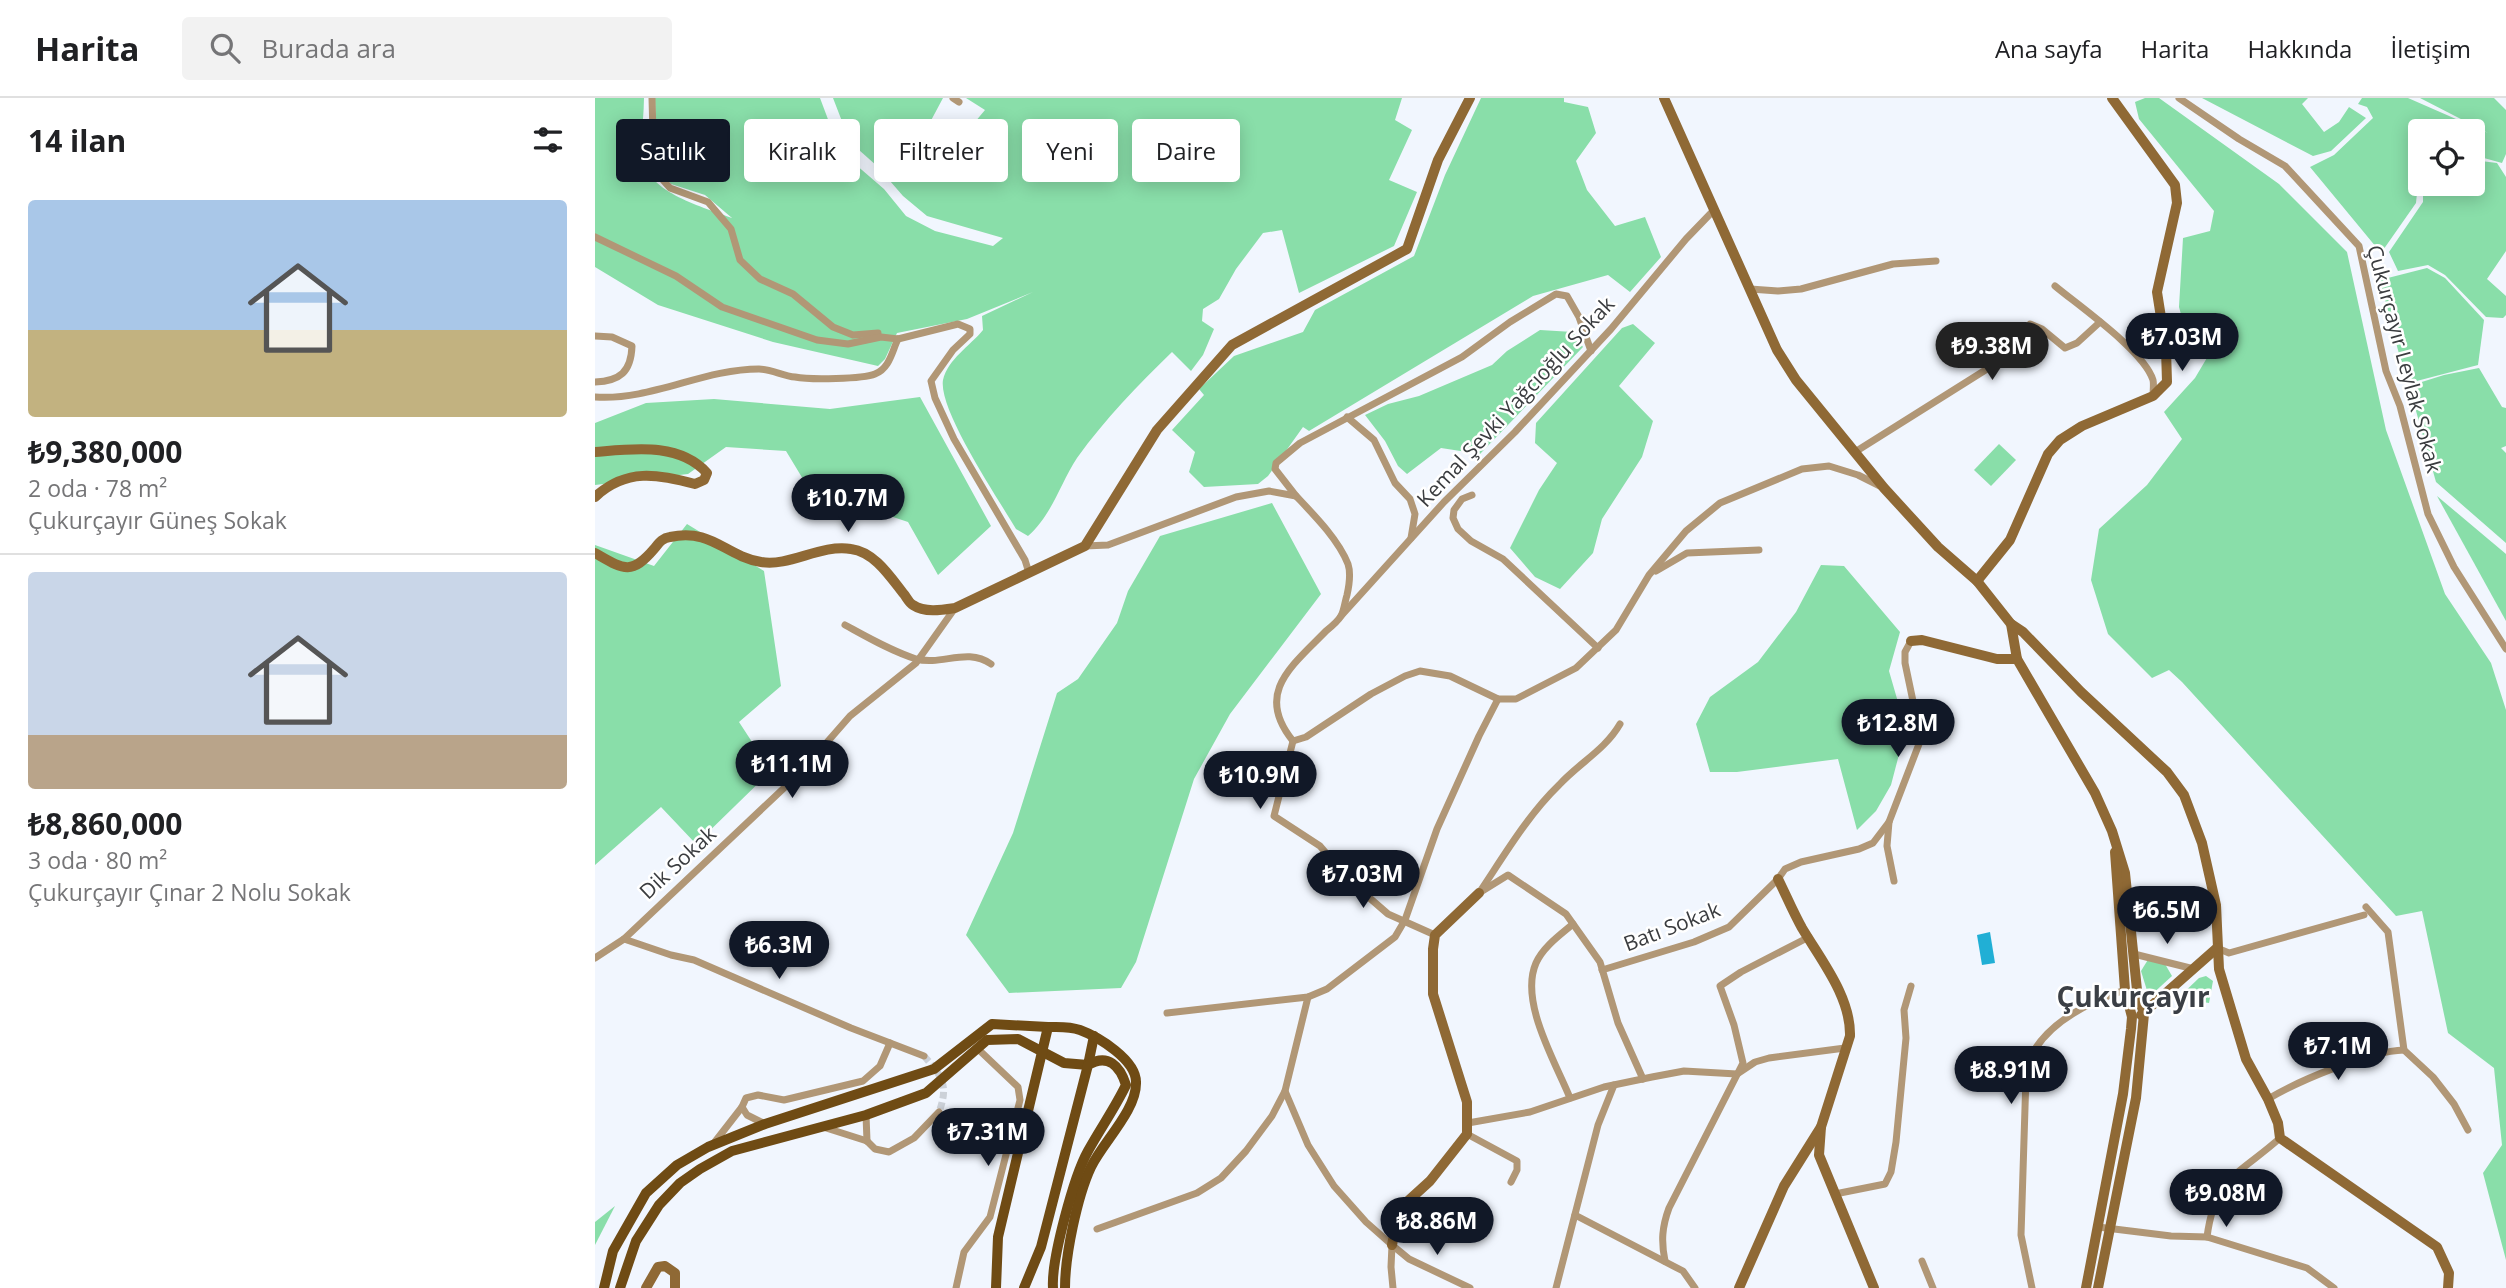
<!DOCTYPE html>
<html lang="tr">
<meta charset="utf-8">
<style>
:root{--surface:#fff;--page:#f2f2f2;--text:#202124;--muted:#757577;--line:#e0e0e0;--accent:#111827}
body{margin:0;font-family:"Open Sans",sans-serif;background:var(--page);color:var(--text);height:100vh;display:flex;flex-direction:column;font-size:26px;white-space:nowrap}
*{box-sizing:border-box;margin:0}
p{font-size:23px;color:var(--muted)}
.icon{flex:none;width:38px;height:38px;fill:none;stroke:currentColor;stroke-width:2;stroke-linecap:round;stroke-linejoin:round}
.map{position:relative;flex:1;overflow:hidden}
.details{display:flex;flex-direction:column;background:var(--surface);width:595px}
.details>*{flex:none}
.banner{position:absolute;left:21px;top:21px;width:665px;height:63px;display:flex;gap:14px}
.tools{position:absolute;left:1813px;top:21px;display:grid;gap:14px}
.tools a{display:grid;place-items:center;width:77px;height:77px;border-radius:7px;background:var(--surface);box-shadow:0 4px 18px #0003;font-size:35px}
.price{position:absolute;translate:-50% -60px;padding:0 16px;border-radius:24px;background:var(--accent);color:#fff;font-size:23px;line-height:46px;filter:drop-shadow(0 2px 4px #0008)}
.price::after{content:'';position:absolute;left:50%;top:42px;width:21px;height:16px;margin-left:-10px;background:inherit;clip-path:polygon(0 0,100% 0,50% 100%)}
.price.on{background:#222;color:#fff}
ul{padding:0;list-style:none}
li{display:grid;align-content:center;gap:14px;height:371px;padding:0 28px}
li+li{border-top:2px solid var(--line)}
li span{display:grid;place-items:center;height:217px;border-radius:7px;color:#555}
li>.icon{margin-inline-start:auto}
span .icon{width:126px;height:126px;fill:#fffc;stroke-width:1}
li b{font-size:30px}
h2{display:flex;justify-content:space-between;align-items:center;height:84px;padding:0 28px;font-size:30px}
.tag{padding:0 24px;border-radius:7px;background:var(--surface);box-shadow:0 4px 18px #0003;font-size:24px;line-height:63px}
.tag.on{background:var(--accent);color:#fff}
header{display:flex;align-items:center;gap:42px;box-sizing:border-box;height:98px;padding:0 35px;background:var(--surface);border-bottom:2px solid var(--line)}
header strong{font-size:33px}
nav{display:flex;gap:38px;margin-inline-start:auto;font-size:24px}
.search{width:490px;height:63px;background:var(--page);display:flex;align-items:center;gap:18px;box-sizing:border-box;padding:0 24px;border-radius:7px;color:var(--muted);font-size:26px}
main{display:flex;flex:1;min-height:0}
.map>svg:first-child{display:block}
.green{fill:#89dea9}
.water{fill:#21afd5}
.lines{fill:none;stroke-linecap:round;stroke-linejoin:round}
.street-tunnel{stroke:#ccd1d8;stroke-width:7;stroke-dasharray:7 3.5;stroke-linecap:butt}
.street{stroke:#b19776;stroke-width:7}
.secondary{stroke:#8f6935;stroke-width:10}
.primary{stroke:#6f4b14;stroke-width:10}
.labels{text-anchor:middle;stroke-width:5;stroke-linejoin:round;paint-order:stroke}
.street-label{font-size:21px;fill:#3a3c3f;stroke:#fff}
.district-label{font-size:28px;font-weight:bold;fill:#3b3f45;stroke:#fff}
</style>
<header>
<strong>Harita</strong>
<div class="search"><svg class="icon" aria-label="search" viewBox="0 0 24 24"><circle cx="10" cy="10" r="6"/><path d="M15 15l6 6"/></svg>Burada ara</div>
<nav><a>Ana sayfa</a><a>Harita</a><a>Hakkında</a><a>İletişim</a></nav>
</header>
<main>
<section class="details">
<h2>14 ilan<svg class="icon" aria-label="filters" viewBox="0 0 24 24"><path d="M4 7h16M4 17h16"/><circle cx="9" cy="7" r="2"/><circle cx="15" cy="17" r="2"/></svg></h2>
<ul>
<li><span style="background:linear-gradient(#a9c7e8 60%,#c2b280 0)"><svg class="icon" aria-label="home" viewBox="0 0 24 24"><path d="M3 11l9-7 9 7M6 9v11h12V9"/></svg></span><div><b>₺9,380,000</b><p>2 oda · 78 m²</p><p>Çukurçayır Güneş Sokak</p></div></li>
<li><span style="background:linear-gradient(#c9d6e8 75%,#b9a48a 0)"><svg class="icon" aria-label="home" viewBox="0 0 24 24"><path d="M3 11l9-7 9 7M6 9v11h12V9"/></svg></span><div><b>₺8,860,000</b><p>3 oda · 80 m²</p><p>Çukurçayır Çınar 2 Nolu Sokak</p></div></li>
</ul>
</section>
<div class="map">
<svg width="1911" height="1190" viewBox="0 0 1911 1190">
<rect width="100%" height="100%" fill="#f1f6fe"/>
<g class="green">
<path d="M 0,0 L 49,0 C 49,19 45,42 48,61 C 53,95 109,109 137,120 L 110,97 L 76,86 L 62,70 L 60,0 L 225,0 L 240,40 L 260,66 L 289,91 L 311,118 L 340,133 L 398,148 L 408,140 L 332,118 L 308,98 L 282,68 L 255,44 L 238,0 L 348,0 L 332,30 L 359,49 L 390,12 L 371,0 L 807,0 L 800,22 L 817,32 L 794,82 L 822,94 L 799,148 L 704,195 L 687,132 L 668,135 L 641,171 L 624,201 L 608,211 L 607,223 L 619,231 L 608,257 L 596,273 L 577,254 C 543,287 510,321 482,360 C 465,386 457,417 433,438 L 421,431 C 404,402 343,312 348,282 C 353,261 375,248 388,232 L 387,218 L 438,194 L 372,221 L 302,235 L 290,261 L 283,268 L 178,244 L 63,207 L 0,169 Z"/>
<path d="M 886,0 L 969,0 L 969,4 L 993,9 L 1001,35 L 981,63 L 992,92 L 1020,128 L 1050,119 L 1066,159 L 1035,194 L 1013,177 L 938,198 L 714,333 L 708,329 L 673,378 L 663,386 L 609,389 L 594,374 L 600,354 L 577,332 L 609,297 L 604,291 L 639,258 L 708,234 L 720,212 L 819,158 L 850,77 Z"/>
<path d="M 1550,0 L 1564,0 L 1684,86 L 1752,154 L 1791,332 L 1850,496 L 1896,565 L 1911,612 L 1911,1162 L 1888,1075 L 1907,1047 L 1899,970 L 1853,935 L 1827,813 L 1801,818 L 1587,584 L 1574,572 L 1557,580 L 1513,536 L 1496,482 L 1504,431 L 1552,387 L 1587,341 L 1569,314 L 1600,280 L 1616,253 L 1590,231 L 1584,209 L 1588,140 L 1615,133 L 1619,113 L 1544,21 L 1540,4 Z"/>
<path d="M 1607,0 L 1713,0 L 1707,6 L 1729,34 L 1744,24 L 1754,9 L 1771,20 L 1736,53 L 1718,58 Z"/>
<path d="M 1767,0 L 1813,0 L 1893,35 L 1825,0 L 1899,0 L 1911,12 L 1911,56 L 1907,65 L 1878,57 L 1878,33 L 1825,33 L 1825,55 L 1821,57 L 1823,85 L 1821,105 L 1786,155 L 1715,69 L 1739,57 L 1778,20 L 1772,9 L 1763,6 Z"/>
<path d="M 1878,62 L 1902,65 L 1911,79 L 1911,153 L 1892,181 L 1911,198 L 1911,217 L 1908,220 L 1891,219 L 1850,177 L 1833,167 L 1803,173 L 1794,154 L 1828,104 L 1828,86 L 1878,86 Z"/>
<path d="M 1832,170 L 1850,180 L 1889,222 L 1883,267 L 1814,285 L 1804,256 L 1785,182 Z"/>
<path d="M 1038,226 L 1060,245 L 1024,288 L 1058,323 L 1047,359 L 1007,421 L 998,455 L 965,491 L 940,479 L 915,450 L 944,392 L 962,365 L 940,345 L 941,325 L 1027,230 Z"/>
<path d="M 945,232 L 978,234 L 988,249 L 885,356 L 846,350 L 812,376 L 803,368 L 790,343 L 770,317 L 793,306 L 824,298 L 897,267 L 912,253 Z"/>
<path d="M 1884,270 L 1907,309 L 1911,310 L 1911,348 L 1906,350 L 1911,355 L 1911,445 L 1841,384 L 1814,288 L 1849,277 Z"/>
<path d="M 325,299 L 396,428 L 343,477 L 313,424 L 214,391 L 191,353 L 131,349 L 93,376 L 0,387 L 0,325 L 51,305 L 119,301 L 235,311 Z"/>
<path d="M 1404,346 L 1421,362 L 1396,388 L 1379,372 Z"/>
<path d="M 1842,398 L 1911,456 L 1911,523 Z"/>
<path d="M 677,405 L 726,496 L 635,616 L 599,681 L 541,864 L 526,890 L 414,895 L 371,837 L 418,735 L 462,595 L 483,581 L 522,525 L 533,493 L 565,438 Z"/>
<path d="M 92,426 L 169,473 L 186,588 L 144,624 L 176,673 L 101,746 L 66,709 L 0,767 L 0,447 L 59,468 Z"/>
<path d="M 1226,467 L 1249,468 L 1305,534 L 1294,573 L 1305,611 L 1307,645 L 1296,687 L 1281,713 L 1262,732 L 1243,661 L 1142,674 L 1115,674 L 1101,626 L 1115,599 L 1163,564 L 1201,514 Z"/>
<path d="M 1554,860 L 1570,866 L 1577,878 L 1554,899 L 1546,873 Z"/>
<path d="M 1611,878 L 1618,883 L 1614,905 L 1583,900 L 1604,880 Z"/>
<path d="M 20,1108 L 0,1147 L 0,1124 Z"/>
</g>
<path class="water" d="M 1395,834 L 1400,865 L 1387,867 L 1382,837 Z"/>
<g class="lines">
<path class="street-tunnel" d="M 329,958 C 347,978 354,987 344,1014"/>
<g class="street">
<path d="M 57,0 L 59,72 L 75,90 L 113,104 L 136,131 L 145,162 L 165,181 L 198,196 L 238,229 L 258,237 L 283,235"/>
<path d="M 358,0 L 364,4"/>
<path d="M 1584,0 L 1644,41 L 1690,68 L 1764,148 L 1791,273 L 1805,308 L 1833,416 L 1859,469 L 1911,551"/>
<path d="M 0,139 L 81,178 L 127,209 L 222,242 L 253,246 L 286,239 L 303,241 L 363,226 L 375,231 L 375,236 L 358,252 L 336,283 L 340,300 L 359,341 L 430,462 L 434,475"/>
<path d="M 1460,188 C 1484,208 1549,253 1558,282 C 1559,286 1558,293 1558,298"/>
<path d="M 1155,191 L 1183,193 L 1206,191 L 1298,166 L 1341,163"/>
<path d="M 0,238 L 17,239 L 37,248 C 36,274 25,283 0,284"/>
<path d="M 0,299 C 56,303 108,271 164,271 C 176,271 188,278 200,279 C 215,282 268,281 280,276 C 295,270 297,253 303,241"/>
<path d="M 752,319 L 779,342 L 800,385 L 815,401 L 820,416 L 816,440"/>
<path d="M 1260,354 L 1400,266 L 1435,226 L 1447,231 L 1470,250 L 1482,245 L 1505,224"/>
<path d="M 877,397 L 867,401 L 859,412 L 858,420 L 863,431 L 876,443 L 908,461 L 1003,550"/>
<path d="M 701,398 L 680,371 L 681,365 L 705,345 L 867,259 L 915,224 L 961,196 L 972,198 L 984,219 L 996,253"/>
<path d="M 490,448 L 513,447 L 641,399 L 674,393 L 701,398 C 719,417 743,441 753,466 C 756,475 754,488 752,497 C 750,503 749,513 746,518 C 743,523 736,529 731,533 C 697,568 659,595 698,643"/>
<path d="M 1061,473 L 1092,455 L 1164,452"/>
<path d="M 746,518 L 849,404 L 920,334 L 1016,231 L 1091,141 L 1119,112"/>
<path d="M 250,527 C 272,539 296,553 321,561 C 347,568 372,549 396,566"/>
<path d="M 698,643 L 711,639 L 776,596 L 810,578 L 825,573 L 855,578 L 903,601 L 921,601 L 981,570 L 1021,532 L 1054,477 L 1091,433 L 1125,405 L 1207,371 L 1234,368 L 1263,377 L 1287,389"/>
<path d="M 698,643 L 679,718 L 725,748 L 755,783 L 793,816 L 840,837"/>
<path d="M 1299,783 L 1292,748 L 1294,724 L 1324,646 L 1323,627 L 1310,565 L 1310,554 L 1316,543"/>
<path d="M 886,792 C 910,756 933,717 964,687 C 984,665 1010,652 1025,626"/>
<path d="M 884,795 L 913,777 L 971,816 L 1005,864 L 1023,925 L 1048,981"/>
<path d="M 1771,809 L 1793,834 L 1809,952 L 1838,979 L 1859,1006 L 1873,1032"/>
<path d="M 29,841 L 76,857 L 99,862 L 256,930 L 329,958"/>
<path d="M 1622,850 L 1634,855 L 1769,817"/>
<path d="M 1539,856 L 1599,871"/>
<path d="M 0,860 L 29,841 L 206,674 L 255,618 L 321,565 L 360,510"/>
<path d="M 1007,872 L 1099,844 L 1134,829 L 1183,781 L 1190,771 L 1206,764 L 1264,751 L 1278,745 L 1294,724"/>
<path d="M 713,899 L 690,993 L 713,1047 L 739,1088 L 771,1124 L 797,1147 L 814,1161 L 875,1190"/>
<path d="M 572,915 L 713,899 L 732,891 L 800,839 L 810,822 L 842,731 L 884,638 L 903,601"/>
<path d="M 975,1000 C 961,965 924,904 941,865 C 948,849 965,837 978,826"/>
<path d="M 1673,1001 C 1703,983 1774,953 1809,952"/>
<path d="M 147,1009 L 152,1017 L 170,1026"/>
<path d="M 271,1017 L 272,1043"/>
<path d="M 873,1025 L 935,1014 L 1009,989 L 1057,979 L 1089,973 L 1142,976 L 1160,964 L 1174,960 L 1250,950"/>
<path d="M 228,1029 L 272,1043 L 280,1051 L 294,1054 L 319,1040 L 344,1014"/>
<path d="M 872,1036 L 922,1063 L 922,1072 L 916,1084"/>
<path d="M 119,1045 L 147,1009 L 151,1000 L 163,997 L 189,1002 L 268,983 L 285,968 L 295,945"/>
<path d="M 1240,1096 L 1290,1086 L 1296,1074 L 1301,1044 L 1311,940 L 1309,912 L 1316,888"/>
<path d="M 980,1117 L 1088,1173 L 1100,1190"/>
<path d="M 1503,1129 L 1576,1138 L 1612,1139 L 1712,1170 L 1739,1190"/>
<path d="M 502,1131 L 602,1095 L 626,1080 L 651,1053 L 677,1018 L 690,993"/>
<path d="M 1612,1139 C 1620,1078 1645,1076 1685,1040"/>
<path d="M 797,1147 L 796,1169 L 798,1190"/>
<path d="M 1070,1163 C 1066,1143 1067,1129 1074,1110 L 1148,965 L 1139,927 L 1125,888 L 1146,874 L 1214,839"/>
<path d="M 1327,1163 L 1338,1190"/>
<path d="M 361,1190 L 369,1154 L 395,1119 L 425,1002 L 423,989 L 383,951"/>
<path d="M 961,1190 L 1003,1027 L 1019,987"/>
<path d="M 1437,1190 L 1426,1137 L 1431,978 C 1433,969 1435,958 1440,951 C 1460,920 1497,903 1530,892"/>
</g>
<g class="secondary">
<path d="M 1069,0 L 1182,252 L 1201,282 L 1289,390 L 1343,449 L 1382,483 L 1416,526 L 1422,561 L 1500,695 L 1517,733 L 1530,775 L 1542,892 L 1549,916 L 1541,1000 L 1503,1190"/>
<path d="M 0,354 C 38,351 84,344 112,375 L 109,382 L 100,386 C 63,376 31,370 0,399"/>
<path d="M 0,455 C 28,471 36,478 59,451 C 64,445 67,440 75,439 C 117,430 130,458 166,464 C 195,469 225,446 256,451 C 279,454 294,477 308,495 C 311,498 314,505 318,507 C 330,515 347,512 360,510 L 490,448 L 562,332 L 637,247 L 812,151 L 843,62 L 875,0"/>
<path d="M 1382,483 L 1415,442 L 1453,356 L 1465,342 L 1487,328 L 1558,298 L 1572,284 L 1571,251 L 1562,194 L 1582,105 L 1580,87 L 1517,0"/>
<path d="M 1416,526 L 1428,534 L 1486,594 L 1572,674 L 1589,697 L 1607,745 L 1621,807 L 1624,871 L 1651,961 L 1673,1001 L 1683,1025 L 1685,1040 L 1842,1149 L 1854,1175 L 1853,1190"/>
<path d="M 1316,543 L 1327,542 L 1402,561 L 1422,561"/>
<path d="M 1546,917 L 1622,850"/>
<path d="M 1226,1029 L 1224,1057 L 1279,1190"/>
<path d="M 797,1147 L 801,1127 L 813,1103 L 835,1083 L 872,1036 L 872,1004 L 838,896 L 838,851 L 840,837 L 884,795"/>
<path d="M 51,1190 L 63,1169 L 70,1168 L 80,1175 L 80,1190"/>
<path d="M 1144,1190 L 1189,1088 L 1226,1029 L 1255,938 C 1256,899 1226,862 1207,830 C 1198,814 1191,797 1183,781"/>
<path d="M 1491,1190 L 1528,996 L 1536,931 L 1537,919 L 1530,892 L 1520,754"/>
</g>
<g class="primary">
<path d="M 9,1190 L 18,1153 L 51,1095 L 82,1067 L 113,1049 L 170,1026 L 339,971 L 397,926 L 453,929"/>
<path d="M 25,1190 L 41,1143 L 64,1107 L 85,1085 L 105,1071 L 137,1053 L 271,1017 L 331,995 L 392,942 L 423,941 L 469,965 L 493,967 L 499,938"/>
<path d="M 401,1190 L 403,1139 L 453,929 C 464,929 474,928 485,932 C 504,939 541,962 541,984 C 542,1012 508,1044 496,1069 C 482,1099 470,1158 470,1190"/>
<path d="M 429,1190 L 446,1149 L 493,967 C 513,955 525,968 531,987 C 520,1010 505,1031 493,1053 C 479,1078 456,1162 458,1190"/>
</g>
</g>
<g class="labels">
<g class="street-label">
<text transform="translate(1809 261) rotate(75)" y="7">Çukurçayır Leylak Sokak</text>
<text transform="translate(921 304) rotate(-47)" y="7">Kemal Şevki Yağcıoğlu Sokak</text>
<text transform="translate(83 765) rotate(-43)" y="7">Dik Sokak</text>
<text transform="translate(1077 829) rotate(-21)" y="7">Batı Sokak</text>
</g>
<g class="district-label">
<text x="1538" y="909">Çukurçayır</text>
</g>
</g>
</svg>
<div class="tools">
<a><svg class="icon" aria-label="locate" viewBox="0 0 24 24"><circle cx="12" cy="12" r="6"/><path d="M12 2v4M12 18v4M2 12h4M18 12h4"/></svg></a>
</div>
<b class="price" style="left:1587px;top:275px">₺7.03M</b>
<b class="price on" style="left:1397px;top:284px">₺9.38M</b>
<b class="price" style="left:253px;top:436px">₺10.7M</b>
<b class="price" style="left:1303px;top:661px">₺12.8M</b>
<b class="price" style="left:197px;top:702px">₺11.1M</b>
<b class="price" style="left:665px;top:713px">₺10.9M</b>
<b class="price" style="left:768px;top:812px">₺7.03M</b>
<b class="price" style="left:1572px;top:848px">₺6.5M</b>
<b class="price" style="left:184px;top:883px">₺6.3M</b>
<b class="price" style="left:1743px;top:984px">₺7.1M</b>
<b class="price" style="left:1416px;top:1008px">₺8.91M</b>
<b class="price" style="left:393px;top:1070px">₺7.31M</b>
<b class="price" style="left:1631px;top:1131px">₺9.08M</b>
<b class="price" style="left:842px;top:1159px">₺8.86M</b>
<div class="banner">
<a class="tag on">Satılık</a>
<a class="tag">Kiralık</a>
<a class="tag">Filtreler</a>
<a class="tag">Yeni</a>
<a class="tag">Daire</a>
</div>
</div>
</main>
